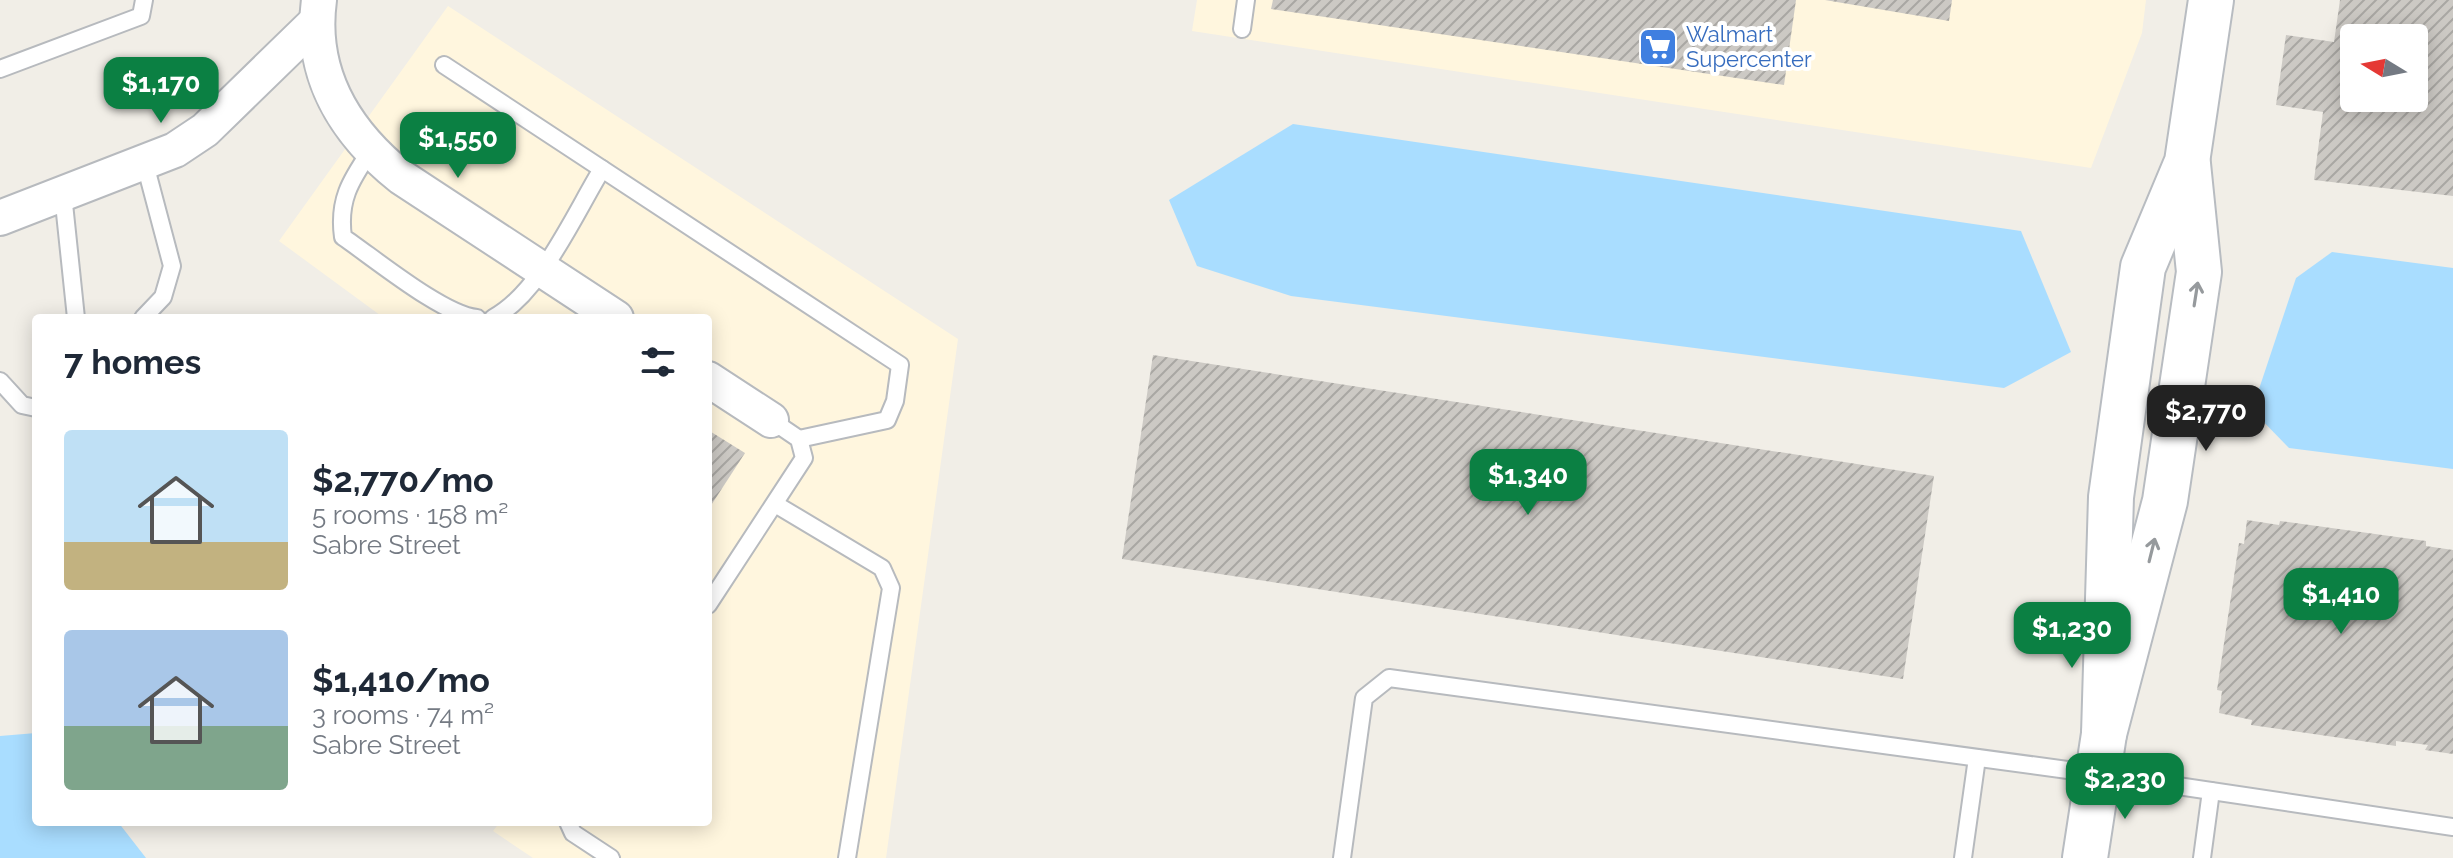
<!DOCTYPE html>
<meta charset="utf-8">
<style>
:root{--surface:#fff;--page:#f6f6f7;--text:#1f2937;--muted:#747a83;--accent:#0b8043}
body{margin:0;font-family:Raleway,sans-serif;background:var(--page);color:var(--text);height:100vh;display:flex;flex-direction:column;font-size:30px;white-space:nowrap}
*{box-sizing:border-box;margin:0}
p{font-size:26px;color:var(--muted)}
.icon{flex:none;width:44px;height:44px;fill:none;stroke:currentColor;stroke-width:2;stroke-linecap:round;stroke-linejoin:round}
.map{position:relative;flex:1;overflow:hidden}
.side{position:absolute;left:32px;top:314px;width:680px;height:512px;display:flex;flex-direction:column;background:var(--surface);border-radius:8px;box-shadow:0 4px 20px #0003}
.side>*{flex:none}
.needle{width:52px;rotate:280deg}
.buttons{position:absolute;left:2340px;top:24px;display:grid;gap:16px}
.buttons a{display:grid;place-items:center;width:88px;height:88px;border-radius:8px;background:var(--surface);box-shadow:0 4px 20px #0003;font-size:40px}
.price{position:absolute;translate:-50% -68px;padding:0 18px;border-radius:16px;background:var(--accent);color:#fff;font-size:26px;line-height:52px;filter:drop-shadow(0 2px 4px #0008)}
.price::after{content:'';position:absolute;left:50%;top:48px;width:24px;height:18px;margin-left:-12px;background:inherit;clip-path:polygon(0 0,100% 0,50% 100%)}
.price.on{background:#222;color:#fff}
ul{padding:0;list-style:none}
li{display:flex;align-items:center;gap:24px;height:200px;padding:0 32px}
li span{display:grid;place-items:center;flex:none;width:224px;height:160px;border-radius:8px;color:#555}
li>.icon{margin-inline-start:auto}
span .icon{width:96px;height:96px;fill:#fffc;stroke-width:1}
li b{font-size:34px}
h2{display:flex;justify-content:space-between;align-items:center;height:96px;padding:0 32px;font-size:34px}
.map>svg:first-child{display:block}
.commercial{fill:#fff6de}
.water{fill:#a9ddff}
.building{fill:url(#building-hatch);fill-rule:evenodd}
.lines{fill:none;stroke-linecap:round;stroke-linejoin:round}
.lane-casing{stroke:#b7babe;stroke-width:20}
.street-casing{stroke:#b7babe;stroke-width:38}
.secondary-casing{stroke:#b8bcc1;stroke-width:48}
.lane{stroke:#fff;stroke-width:16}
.street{stroke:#fff;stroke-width:34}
.secondary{stroke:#fff;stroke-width:44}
.oneway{stroke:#969a9d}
.labels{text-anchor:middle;stroke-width:8;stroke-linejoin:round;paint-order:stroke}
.shop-label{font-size:22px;fill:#366cbe;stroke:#fff;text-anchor:start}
</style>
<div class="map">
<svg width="2453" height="858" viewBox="0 0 2453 858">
<defs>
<pattern id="building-hatch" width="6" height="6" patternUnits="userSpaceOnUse" patternTransform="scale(2)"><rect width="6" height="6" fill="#ccc9c4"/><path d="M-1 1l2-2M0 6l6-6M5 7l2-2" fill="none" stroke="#a9a7a3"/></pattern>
</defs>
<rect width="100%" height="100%" fill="#f1eee7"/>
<g class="commercial">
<path d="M 1197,0 L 2146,0 L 2142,33 L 2091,168 L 1192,31 Z"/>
<path d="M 448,6 L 958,339 L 886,858 L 533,858 L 493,831 L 500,822 L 708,822 L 708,318 L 384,318 L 279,241 Z"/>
</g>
<g class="water">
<path d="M 1293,124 L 2021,231 L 2071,352 L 2004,388 L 1291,296 L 1197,266 L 1169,200 Z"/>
<path d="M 2332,252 L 2453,268 L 2453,469 L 2289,448 L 2252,410 L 2296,278 Z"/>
<path d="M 36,733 L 36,822 L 118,822 L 146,858 L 0,858 L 0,736 Z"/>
</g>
<g class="building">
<path d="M 1273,0 L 1796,0 L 1784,85 L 1271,9 Z"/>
<path d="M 1825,0 L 1952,0 L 1949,21 Z"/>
<path d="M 2340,0 L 2453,0 L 2453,196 L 2314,180 L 2323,112 L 2276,105 L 2286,35 L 2334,42 ZM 2354,38 L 2414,38 L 2414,98 L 2354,98 Z"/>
<path d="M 1153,355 L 1934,476 L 1903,679 L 1122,559 Z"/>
<path d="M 708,430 L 745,453 L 708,510 Z"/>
<path d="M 2247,520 L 2279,525 L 2280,521 L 2426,541 L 2426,546 L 2453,550 L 2453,754 L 2425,750 L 2428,745 L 2396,741 L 2396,746 L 2251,725 L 2252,720 L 2219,713 L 2222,691 L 2217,690 L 2239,543 L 2244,544 Z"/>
</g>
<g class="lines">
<g class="lane-casing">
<g id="lane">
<path d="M 1242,29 L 1246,0"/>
<path d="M 444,65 L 900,365 L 895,401 L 887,420 L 799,439"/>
<path d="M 0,69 L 141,16 L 144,0"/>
<path d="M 370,152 C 350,181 338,201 343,237 C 374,258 443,315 477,318"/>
<path d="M 63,194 L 76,318"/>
<path d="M 143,318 L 163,297 L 172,266 L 145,164"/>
<path d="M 493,318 C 540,293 574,215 602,169"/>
<path d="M 0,381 L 22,405 L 36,408"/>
<path d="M 775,504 L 882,568 L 891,588 L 847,858"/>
<path d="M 708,605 L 804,458 L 799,439 L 771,420"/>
<path d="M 568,822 L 573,833 L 611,858"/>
<path d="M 1342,858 L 1364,698 L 1389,678 L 2097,774 L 2453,827"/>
<path d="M 1963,858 L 1977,758"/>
<path d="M 2202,858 L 2211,791"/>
</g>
</g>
<g class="street-casing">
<g id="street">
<path d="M 319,0 C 309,74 345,132 401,177 L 616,318"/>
<path d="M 0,218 L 175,150 L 205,130 L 316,22"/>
<path d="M 708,379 L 771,420"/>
</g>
</g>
<g class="secondary-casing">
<g id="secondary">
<path d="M 2104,734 L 2111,497 L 2143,267 L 2187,162 L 2211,0"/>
<path d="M 2085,858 L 2104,734 L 2165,501 L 2199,272 L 2188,164"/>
</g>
</g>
<use href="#lane" class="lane"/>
<use href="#street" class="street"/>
<use href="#secondary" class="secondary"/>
</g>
<defs><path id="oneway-shaft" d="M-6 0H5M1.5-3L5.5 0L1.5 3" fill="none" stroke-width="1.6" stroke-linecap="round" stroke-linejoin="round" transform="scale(2)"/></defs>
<g class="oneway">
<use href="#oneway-shaft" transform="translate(2196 294) rotate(-81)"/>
<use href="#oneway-shaft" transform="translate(2152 550) rotate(-76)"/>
</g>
<defs>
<g id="supermarket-square" transform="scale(2)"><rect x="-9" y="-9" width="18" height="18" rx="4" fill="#3f7fe0" stroke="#fff"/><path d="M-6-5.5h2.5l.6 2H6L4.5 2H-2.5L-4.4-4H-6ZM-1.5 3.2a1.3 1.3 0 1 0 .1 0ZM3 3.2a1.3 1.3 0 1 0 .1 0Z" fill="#fff"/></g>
</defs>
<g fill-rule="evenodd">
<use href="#supermarket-square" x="1658" y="47"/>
</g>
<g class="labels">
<g class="shop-label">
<text x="1686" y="42">Walmart<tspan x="1686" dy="25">Supercenter</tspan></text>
</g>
</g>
</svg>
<div class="buttons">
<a><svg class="needle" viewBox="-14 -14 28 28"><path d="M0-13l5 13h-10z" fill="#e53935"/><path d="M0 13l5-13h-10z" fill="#747a83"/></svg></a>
</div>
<b class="price" style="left:161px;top:125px">$1,170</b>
<b class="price" style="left:458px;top:180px">$1,550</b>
<b class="price on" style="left:2206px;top:453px">$2,770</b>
<b class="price" style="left:1528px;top:517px">$1,340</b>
<b class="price" style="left:2341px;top:636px">$1,410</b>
<b class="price" style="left:2072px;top:670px">$1,230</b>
<b class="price" style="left:2125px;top:821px">$2,230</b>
<section class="side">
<h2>7 homes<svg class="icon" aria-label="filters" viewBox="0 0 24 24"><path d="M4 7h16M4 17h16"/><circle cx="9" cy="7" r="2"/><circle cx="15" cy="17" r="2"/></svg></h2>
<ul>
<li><span style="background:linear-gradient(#bfe0f5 70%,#c2b280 0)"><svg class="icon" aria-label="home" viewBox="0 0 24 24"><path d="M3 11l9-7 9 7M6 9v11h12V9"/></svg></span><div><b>$2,770/mo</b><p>5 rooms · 158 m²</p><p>Sabre Street</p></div></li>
<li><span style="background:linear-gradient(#a9c7e8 60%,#7fa58c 0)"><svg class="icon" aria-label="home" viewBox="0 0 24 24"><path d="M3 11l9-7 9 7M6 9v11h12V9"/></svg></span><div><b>$1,410/mo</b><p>3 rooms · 74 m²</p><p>Sabre Street</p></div></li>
</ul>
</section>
</div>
